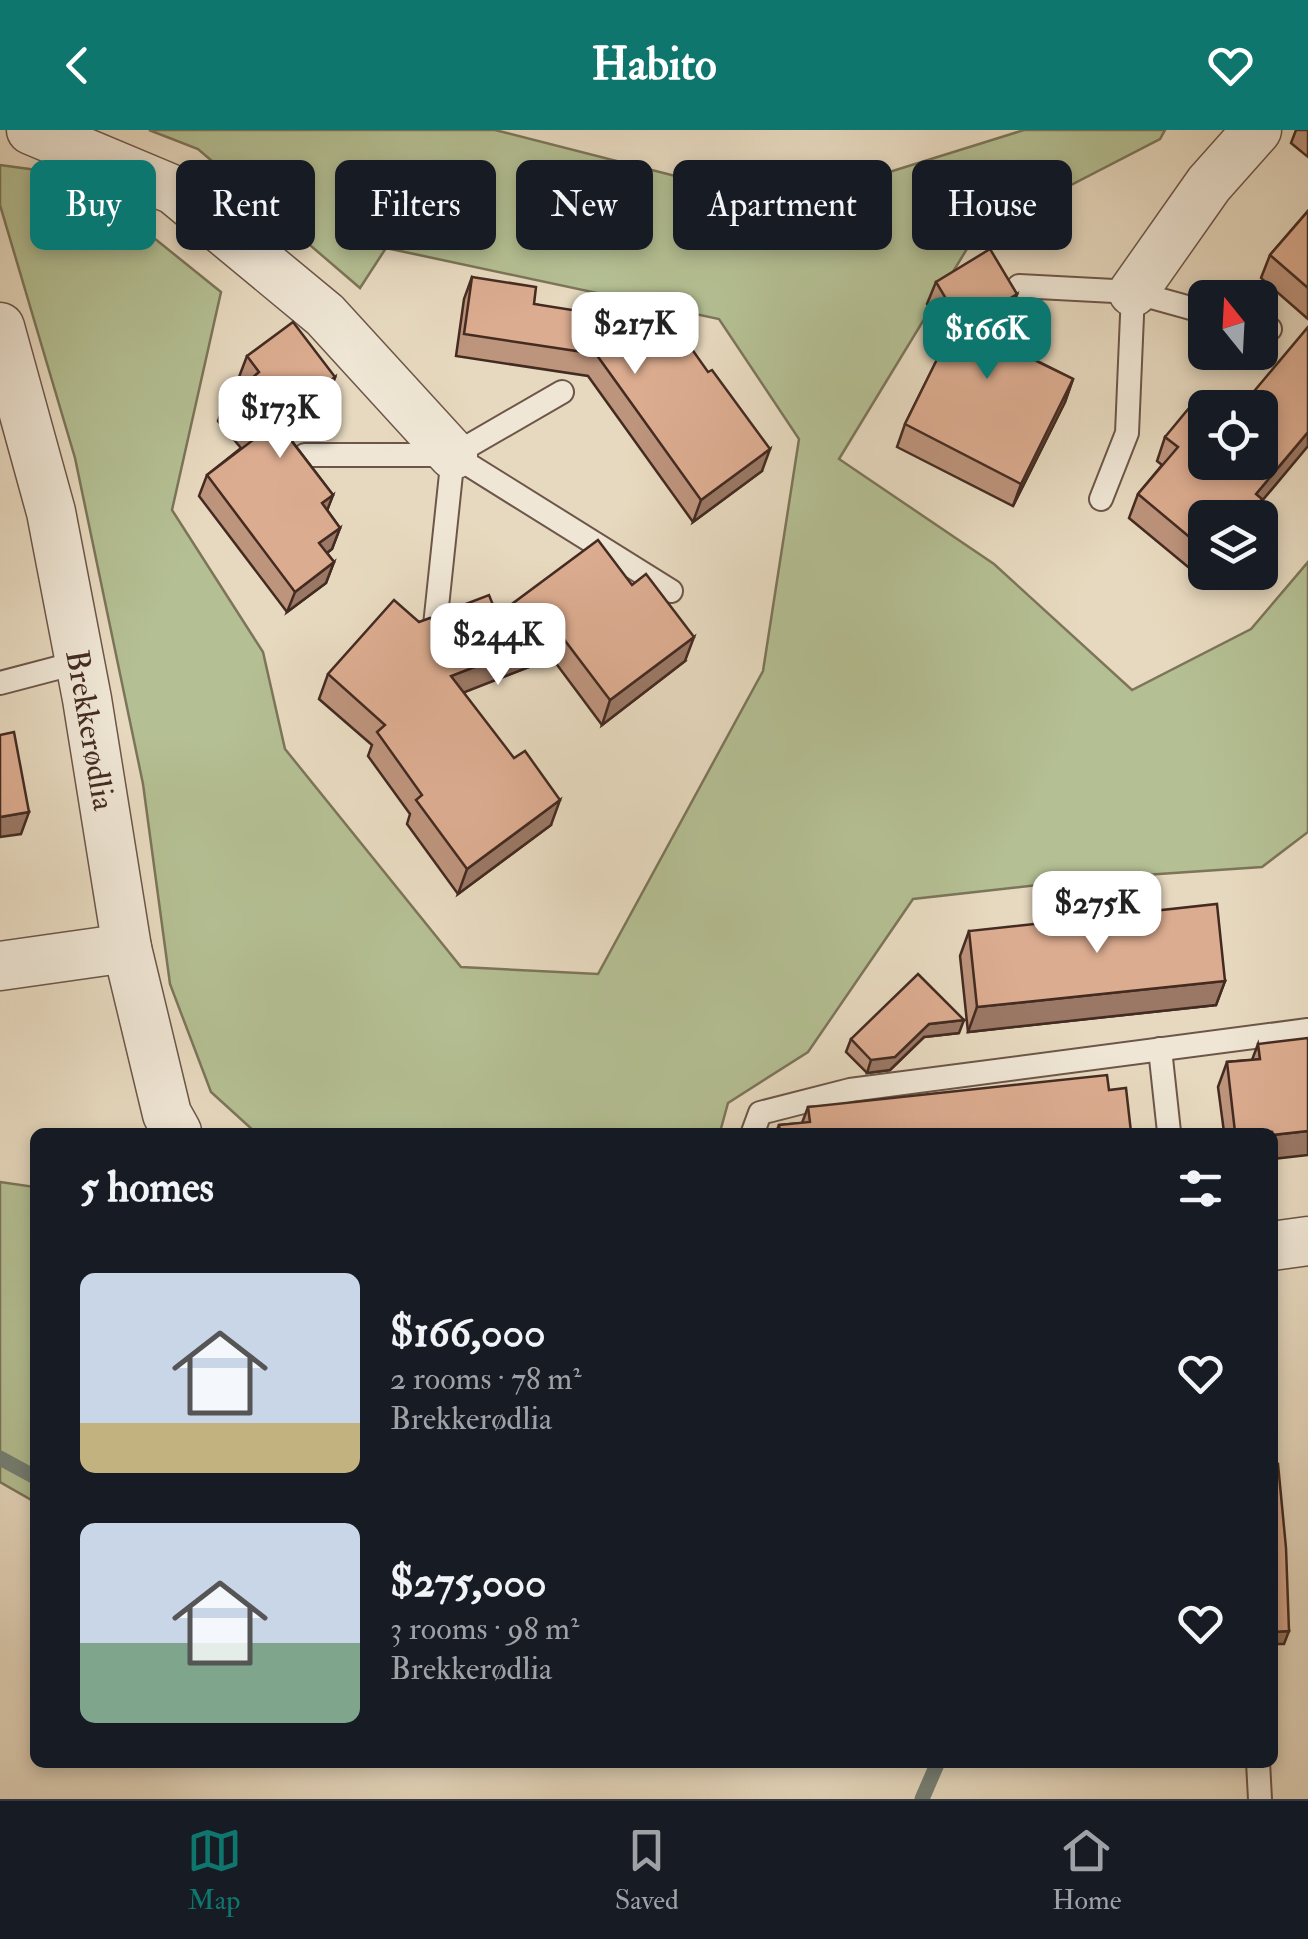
<!DOCTYPE html>
<meta charset="utf-8">
<style>
:root{--surface:#171b24;--page:#20242c;--text:#f1f3f6;--muted:#9ea1a6;--line:#363941;--accent:#0f766e}
body{margin:0;font-family:"IM FELL Double Pica",serif;background:var(--page);color:var(--text);height:100vh;display:flex;flex-direction:column;font-size:38px;white-space:nowrap}
*{box-sizing:border-box;margin:0}
p{font-size:32px;color:var(--muted)}
.icon{flex:none;width:55px;height:55px;fill:none;stroke:currentColor;stroke-width:2;stroke-linecap:round;stroke-linejoin:round}
.map{position:relative;flex:1;overflow:hidden}
.side{position:absolute;left:30px;top:998px;width:1248px;height:640px;display:flex;flex-direction:column;background:var(--surface);border-radius:15px;box-shadow:0 5px 15px #0003}
.side>*{flex:none}
.banner{position:absolute;left:30px;top:30px;width:1250px;height:90px;display:flex;gap:20px}
.needle{width:65px;rotate:342deg}
.controls{position:absolute;left:1188px;top:150px;display:grid;gap:20px}
.controls a{display:grid;place-items:center;width:90px;height:90px;border-radius:15px;background:var(--surface);box-shadow:0 5px 15px #0003;font-size:50px}
.price{position:absolute;translate:-50% -85px;padding:0 22px;border-radius:20px;background:#fff;color:#222;font-size:32px;line-height:65px;filter:drop-shadow(0 2px 5px #0008)}
.price::after{content:'';position:absolute;left:50%;top:60px;width:30px;height:22px;margin-left:-15px;background:inherit;clip-path:polygon(0 0,100% 0,50% 100%)}
.price.current{background:var(--accent);color:#fff}
ul{padding:0;list-style:none}
li{display:flex;align-items:center;gap:30px;height:250px;padding:0 50px}
li span{display:grid;place-items:center;flex:none;width:280px;height:200px;border-radius:15px;color:#555}
li>.icon{margin-inline-start:auto}
span .icon{width:120px;height:120px;fill:#fffc;stroke-width:1}
li b{font-size:42px}
h2{display:flex;justify-content:space-between;align-items:center;height:120px;padding:0 50px;font-size:42px}
.pill{padding:0 35px;border-radius:15px;background:var(--surface);box-shadow:0 5px 15px #0003;font-size:35px;line-height:90px}
.pill.current{background:var(--accent);color:#fff}
header{display:flex;justify-content:space-between;align-items:center;height:130px;padding:0 50px;background:var(--accent);color:#fff;font-size:45px;font-weight:700}
.tabs{display:flex;justify-content:space-around;align-items:center;height:140px;border-top:2px solid var(--line);background:var(--surface);font-size:28px;color:var(--muted)}
.tabs a{display:grid;justify-items:center;gap:5px}
.tabs .current{color:var(--accent)}
.map>svg:first-child{display:block}
.green{fill:#b4bf93;stroke:#7c755a;stroke-width:2.5}
.lines{fill:none;stroke-linecap:round;stroke-linejoin:round}
.stream{stroke:#768177;stroke-width:15}
.service-casing{stroke:#6d5649;stroke-width:26}
.minor-casing{stroke:#6d5649;stroke-width:51}
.service{stroke:#efe6d5;stroke-width:22}
.minor{stroke:#efe6d5;stroke-width:48}
.wall{fill:#bd947c;stroke:#442b22;stroke-width:2.5}
.shaded-wall{fill:#9a7865;stroke:#442b22;stroke-width:2.5}
.building{fill:#dcac90;stroke:#442b22;stroke-width:2.5}
.labels{text-anchor:middle;stroke-width:8;stroke-linejoin:round;paint-order:stroke}
.street-label{font-size:32px;fill:#442b22;stroke:#efe6d5}
</style>
<header><svg class="icon" aria-label="back" viewBox="0 0 24 24"><path d="M15 5l-7 7 7 7"/></svg>Habito<svg class="icon" aria-label="heart" viewBox="0 0 24 24"><path d="M12 20l-8-8c-3-5 5-10 8-4 3-6 11-1 8 4z"/></svg></header>
<div class="map">
<svg width="1308" height="1669" viewBox="0 0 1308 1669">
<rect width="100%" height="100%" fill="#e7d9bf"/>
<filter id="stains"><feTurbulence type="fractalNoise" baseFrequency=".002" numOctaves="4"/><feColorMatrix values="0 0 0 0 .2 0 0 0 0 .09 0 0 0 0 .02 0 0 0 .5 -.17"/></filter>
<radialGradient id="worn" r=".72"><stop offset=".6" stop-color="#630" stop-opacity="0"/><stop offset="1" stop-color="#630" stop-opacity=".3"/></radialGradient>
<g class="green">
<path d="M 149,0 L 495,0 L 687,49 L 867,49 L 1024,0 L 1165,0 L 1160,9 L 976,104 L 839,329 L 994,434 L 1132,560 L 1251,499 L 1308,432 L 1308,702 L 1262,737 L 1100,748 L 913,769 L 808,922 L 728,973 L 720,1002 L 255,1002 L 211,962 L 170,854 L 143,654 L 75,328 L 0,75 L 0,35 L 59,43 L 149,104 L 221,162 L 172,380 L 263,522 L 285,619 L 461,837 L 598,844 L 763,541 L 799,309 L 719,189 L 386,118 L 360,158 L 198,19 Z"/>
<path d="M 0,1052 L 35,1057 L 35,1372 L 0,1352 Z"/>
</g>
<g class="lines">
<g class="stream">
<path d="M 0,1328 L 35,1347"/>
<path d="M 922,1669 L 938,1632"/>
</g>
<g class="service-casing">
<g id="service">
<path d="M 1019,156 L 1133,162 L 1205,182"/>
<path d="M 1260,196 L 1270,199"/>
<path d="M 305,325 L 453,325 L 562,262"/>
<path d="M 453,325 L 671,461"/>
<path d="M 1101,369 L 1127,303 L 1133,162"/>
<path d="M 434,505 L 453,325"/>
<path d="M 0,553 L 80,532"/>
<path d="M 1160,919 L 1169,1002"/>
<path d="M 753,1002 L 760,983 L 850,960 L 1308,900"/>
<path d="M 1258,1632 L 1260,1669"/>
</g>
</g>
<g class="minor-casing">
<g id="minor">
<path d="M 31,0 L 174,60 L 325,185 L 453,325"/>
<path d="M 1133,162 L 1209,54 L 1257,0"/>
<path d="M 0,197 L 51,382 L 87,569 L 127,818 L 167,984 L 177,1002"/>
<path d="M 0,836 L 127,818"/>
<path d="M 1272,1116 L 1308,1111"/>
</g>
</g>
<use href="#service" class="service"/>
<use href="#minor" class="minor"/>
</g>
<g class="wall">
<path d="M 1296,0 L 1308,0 L 1308,27 L 1291,13 Z"/>
<path d="M 1308,81 L 1308,189 L 1261,148 L 1270,125 Z"/>
<path d="M 472,147 L 534,174 L 684,208 L 762,341 L 693,392 L 588,246 L 456,226 L 464,169 Z"/>
<path d="M 936,152 L 1017,164 L 1009,186 L 981,203 L 1073,249 L 1065,272 L 1013,376 L 897,317 L 905,294 L 948,208 L 927,174 Z"/>
<path d="M 247,226 L 335,247 L 328,268 L 285,302 L 333,365 L 327,380 L 340,398 L 332,419 L 327,423 L 334,432 L 326,453 L 287,482 L 199,366 L 207,345 L 241,318 L 218,291 L 226,270 L 245,254 L 239,247 Z"/>
<path d="M 1165,307 L 1262,371 L 1256,388 L 1205,388 L 1205,442 L 1212,442 L 1205,451 L 1129,388 L 1138,364 L 1162,335 L 1157,331 Z"/>
<path d="M 497,485 L 685,531 L 602,595 L 552,528 L 463,562 L 551,695 L 458,764 L 407,694 L 410,684 L 368,626 L 372,615 L 319,569 L 328,544 L 419,492 L 442,496 Z"/>
<path d="M 969,801 L 1225,851 L 1216,875 L 968,902 L 960,826 Z"/>
<path d="M 959,903 L 924,907 L 890,940 L 867,943 L 846,922 L 851,909 Z"/>
<path d="M 1258,914 L 1272,1002 L 1224,1002 L 1218,957 L 1227,932 L 1252,930 Z"/>
<path d="M 1109,960 L 1131,1002 L 776,1002 L 779,995 L 802,993 L 808,977 Z"/>
</g>
<g class="shaded-wall">
<path d="M 1017,164 L 1009,186 L 957,218 L 965,196 Z"/>
<path d="M 335,247 L 328,268 L 270,313 L 277,292 Z"/>
<path d="M 1073,249 L 1065,272 L 1013,376 L 1021,354 Z"/>
<path d="M 1308,302 L 1308,316 L 1262,371 L 1256,388 L 1247,388 L 1256,364 Z"/>
<path d="M 770,319 L 762,341 L 693,392 L 701,370 Z"/>
<path d="M 333,365 L 325,386 L 322,373 Z"/>
<path d="M 340,398 L 332,419 L 312,434 L 319,413 Z"/>
<path d="M 334,432 L 326,453 L 287,482 L 295,462 Z"/>
<path d="M 560,504 L 552,528 L 442,571 L 451,546 Z"/>
<path d="M 694,507 L 685,531 L 602,595 L 610,570 Z"/>
<path d="M 560,670 L 551,695 L 458,764 L 467,739 Z"/>
<path d="M 29,682 L 21,704 L 0,707 L 0,687 Z"/>
<path d="M 1225,851 L 1216,875 L 968,902 L 977,877 Z"/>
<path d="M 964,890 L 959,903 L 924,907 L 890,940 L 867,943 L 871,930 L 929,894 Z"/>
<path d="M 1308,1001 L 1308,1025 L 1272,1029 L 1272,1005 Z"/>
<path d="M 1289,1501 L 1284,1514 L 1272,1514 L 1272,1502 Z"/>
</g>
<g class="building">
<path d="M 1308,81 L 1308,158 L 1270,125 Z"/>
<path d="M 990,119 L 1017,164 L 965,196 L 1073,249 L 1021,354 L 905,294 L 956,191 L 961,194 L 936,152 Z"/>
<path d="M 472,147 L 536,157 L 534,174 L 686,198 L 684,208 L 708,242 L 712,240 L 770,319 L 701,370 L 596,224 L 464,204 Z"/>
<path d="M 293,192 L 335,247 L 277,292 L 333,365 L 322,373 L 340,398 L 319,413 L 334,432 L 295,462 L 207,345 L 257,307 L 226,270 L 259,242 L 247,226 Z"/>
<path d="M 1308,197 L 1308,302 L 1256,364 L 1262,369 L 1247,388 L 1205,388 L 1205,420 L 1138,364 L 1178,317 L 1165,307 L 1199,266 L 1213,278 L 1205,278 L 1205,332 L 1260,332 L 1260,278 L 1240,278 Z"/>
<path d="M 598,410 L 632,455 L 646,444 L 694,507 L 610,570 L 560,504 L 451,546 L 514,628 L 525,621 L 560,670 L 467,739 L 416,670 L 422,665 L 377,602 L 385,595 L 328,544 L 394,470 L 419,492 L 430,488 L 442,496 L 454,490 L 458,477 L 489,465 L 497,485 Z"/>
<path d="M 14,602 L 29,682 L 0,687 L 0,605 Z"/>
<path d="M 1217,774 L 1225,851 L 977,877 L 969,801 Z"/>
<path d="M 918,844 L 964,890 L 929,894 L 895,927 L 871,930 L 851,909 Z"/>
<path d="M 1308,908 L 1308,1001 L 1272,1005 L 1272,1002 L 1235,1002 L 1227,932 L 1260,929 L 1258,914 Z"/>
<path d="M 1107,945 L 1109,960 L 1126,958 L 1131,1002 L 780,1002 L 779,995 L 810,992 L 808,977 Z"/>
<path d="M 1278,1334 L 1286,1418 L 1289,1501 L 1272,1502 L 1272,1335 Z"/>
</g>
<g class="labels">
<g class="street-label">
<text transform="translate(91 600) rotate(80)" y="11">Brekkerødlia</text>
</g>
</g>
<rect width="100%" height="100%" filter="url(#stains)"/>
<rect width="100%" height="100%" fill="url(#worn)"/>
</svg>
<div class="controls">
<a><svg class="needle" viewBox="-14 -14 28 28"><path d="M0-13l5 13h-10z" fill="#e53935"/><path d="M0 13l5-13h-10z" fill="#9ea1a6"/></svg></a>
<a><svg class="icon" aria-label="locate" viewBox="0 0 24 24"><circle cx="12" cy="12" r="6"/><path d="M12 2v4M12 18v4M2 12h4M18 12h4"/></svg></a>
<a><svg class="icon" aria-label="layers" viewBox="0 0 24 24"><path d="M12 4l9 5-9 5-9-5zM3 14l9 5 9-5"/></svg></a>
</div>
<b class="price" style="left:635px;top:247px">$217K</b>
<b class="price current" style="left:987px;top:252px">$166K</b>
<b class="price" style="left:280px;top:331px">$173K</b>
<b class="price" style="left:498px;top:558px">$244K</b>
<b class="price" style="left:1097px;top:826px">$275K</b>
<div class="banner">
<a class="pill current">Buy</a>
<a class="pill">Rent</a>
<a class="pill">Filters</a>
<a class="pill">New</a>
<a class="pill">Apartment</a>
<a class="pill">House</a>
</div>
<section class="side">
<h2>5 homes<svg class="icon" aria-label="filters" viewBox="0 0 24 24"><path d="M4 7h16M4 17h16"/><circle cx="9" cy="7" r="2"/><circle cx="15" cy="17" r="2"/></svg></h2>
<ul>
<li><span style="background:linear-gradient(#c9d6e8 75%,#c2b280 0)"><svg class="icon" aria-label="home" viewBox="0 0 24 24"><path d="M3 11l9-7 9 7M6 9v11h12V9"/></svg></span><div><b>$166,000</b><p>2 rooms · 78 m²</p><p>Brekkerødlia</p></div><svg class="icon" aria-label="heart" viewBox="0 0 24 24"><path d="M12 20l-8-8c-3-5 5-10 8-4 3-6 11-1 8 4z"/></svg></li>
<li><span style="background:linear-gradient(#c9d6e8 60%,#7fa58c 0)"><svg class="icon" aria-label="home" viewBox="0 0 24 24"><path d="M3 11l9-7 9 7M6 9v11h12V9"/></svg></span><div><b>$275,000</b><p>3 rooms · 98 m²</p><p>Brekkerødlia</p></div><svg class="icon" aria-label="heart" viewBox="0 0 24 24"><path d="M12 20l-8-8c-3-5 5-10 8-4 3-6 11-1 8 4z"/></svg></li>
</ul>
</section>
</div>
<nav class="tabs">
<a class="current"><svg class="icon" aria-label="map" viewBox="0 0 24 24"><path d="M3 6l6-2 6 2 6-2v14l-6 2-6-2-6 2zM9 4v14M15 6v14"/></svg>Map</a>
<a><svg class="icon" aria-label="saved" viewBox="0 0 24 24"><path d="M7 4h10v16l-5-4-5 4z"/></svg>Saved</a>
<a><svg class="icon" aria-label="home" viewBox="0 0 24 24"><path d="M3 11l9-7 9 7M6 9v11h12V9"/></svg>Home</a>
</nav>
